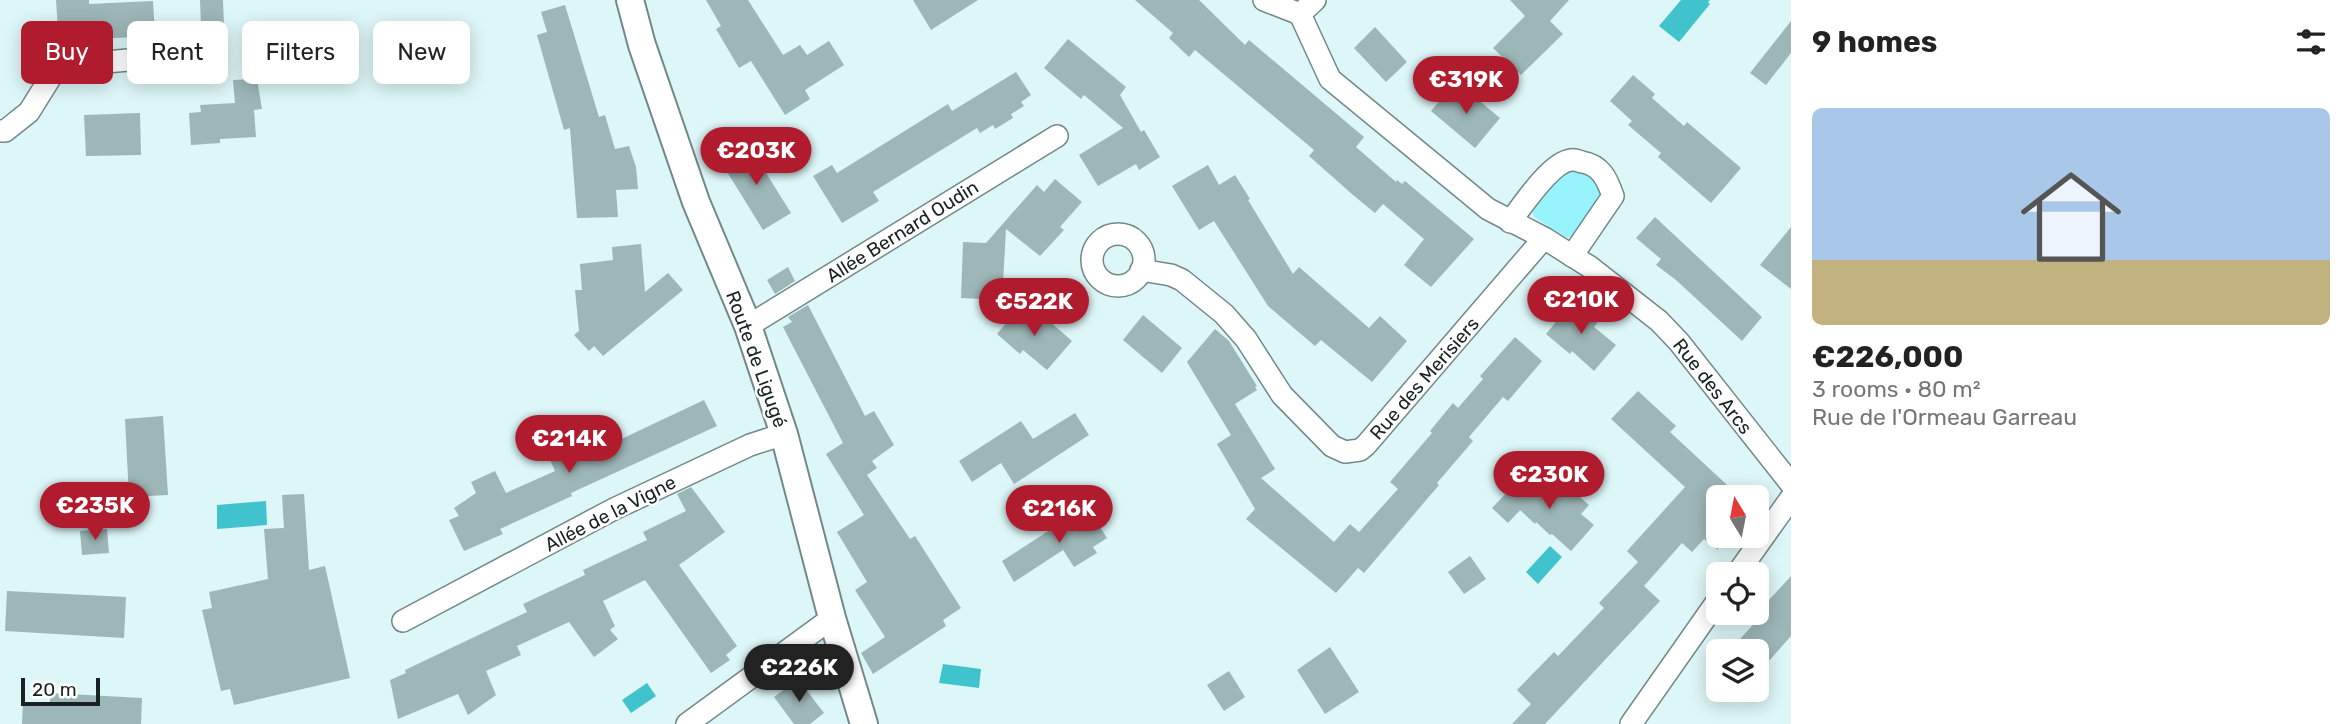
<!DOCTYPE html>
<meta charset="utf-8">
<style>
:root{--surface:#fff;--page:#f6f6f6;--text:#222;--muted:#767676;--line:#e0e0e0;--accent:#b01c2d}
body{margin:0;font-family:Rubik,sans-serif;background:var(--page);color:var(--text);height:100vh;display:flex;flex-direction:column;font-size:26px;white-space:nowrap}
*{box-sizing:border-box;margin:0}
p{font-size:23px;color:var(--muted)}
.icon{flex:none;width:38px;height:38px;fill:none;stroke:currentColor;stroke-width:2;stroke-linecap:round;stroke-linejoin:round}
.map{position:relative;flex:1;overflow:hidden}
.sheet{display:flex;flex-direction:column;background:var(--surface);width:560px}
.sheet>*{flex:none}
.guide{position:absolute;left:21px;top:21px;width:665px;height:63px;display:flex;gap:14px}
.needle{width:46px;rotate:350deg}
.fabs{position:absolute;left:1706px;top:485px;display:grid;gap:14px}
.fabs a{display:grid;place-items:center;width:63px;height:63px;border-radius:10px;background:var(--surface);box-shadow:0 4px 18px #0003;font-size:35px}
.scale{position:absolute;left:21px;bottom:18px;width:79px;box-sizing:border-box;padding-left:7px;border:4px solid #182222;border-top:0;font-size:19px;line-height:24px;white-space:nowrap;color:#182222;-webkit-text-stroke:5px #fefefe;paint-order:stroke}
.price{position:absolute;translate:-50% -60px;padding:0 16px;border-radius:24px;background:var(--accent);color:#fff;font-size:23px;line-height:46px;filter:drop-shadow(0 2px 4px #0008)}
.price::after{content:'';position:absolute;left:50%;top:42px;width:21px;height:16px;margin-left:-10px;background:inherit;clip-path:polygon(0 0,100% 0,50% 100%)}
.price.selected{background:#222;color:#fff}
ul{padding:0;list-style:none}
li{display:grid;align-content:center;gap:14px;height:371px;padding:0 21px}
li+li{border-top:2px solid var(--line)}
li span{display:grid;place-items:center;height:217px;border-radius:10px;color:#555}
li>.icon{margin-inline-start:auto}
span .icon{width:126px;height:126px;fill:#fffc;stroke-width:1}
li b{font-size:30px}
h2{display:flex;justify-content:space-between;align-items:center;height:84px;padding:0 21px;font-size:30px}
.tag{padding:0 24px;border-radius:10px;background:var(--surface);box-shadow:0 4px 18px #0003;font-size:24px;line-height:63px}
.tag.selected{background:var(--accent);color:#fff}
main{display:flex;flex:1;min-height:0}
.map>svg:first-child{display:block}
.green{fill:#97f4fc}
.water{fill:#41c3cd}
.building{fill:#9db6b7}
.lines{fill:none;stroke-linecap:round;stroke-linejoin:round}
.minor-casing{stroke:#72898b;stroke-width:24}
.tertiary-casing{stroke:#72898b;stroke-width:30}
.minor{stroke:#fff;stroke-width:21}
.tertiary{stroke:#fff;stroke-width:26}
.labels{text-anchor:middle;stroke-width:5;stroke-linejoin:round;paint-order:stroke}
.street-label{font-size:19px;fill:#182222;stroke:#fefefe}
</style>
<main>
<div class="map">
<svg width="1791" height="724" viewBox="0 0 1791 724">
<rect width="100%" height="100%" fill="#ddf6f8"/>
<path class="green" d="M 1567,169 C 1586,172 1599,180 1602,200 L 1574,237 L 1566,237 L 1534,217 L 1532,209 L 1534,201 Z"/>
<g class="water">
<path d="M 1681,0 L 1710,0 L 1708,2 L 1710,4 L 1679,42 L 1659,26 Z"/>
<path d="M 266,501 L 267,525 L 217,529 L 217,505 Z"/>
<path d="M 1550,546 L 1562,557 L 1538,584 L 1526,572 Z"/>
<path d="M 943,664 L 981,669 L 979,688 L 939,683 Z"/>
<path d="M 647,683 L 656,696 L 631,713 L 622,700 Z"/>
</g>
<g class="building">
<path d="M 56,0 L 89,0 L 89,4 L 153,1 L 155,33 L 139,34 L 139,37 L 91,39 L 91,44 L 59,46 Z"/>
<path d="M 200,0 L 223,0 L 224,25 L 201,27 Z"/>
<path d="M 706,0 L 748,0 L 783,55 L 800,45 L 807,55 L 829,41 L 844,65 L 805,90 L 810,99 L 785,115 L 751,61 L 739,68 L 716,29 L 721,26 Z"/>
<path d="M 913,0 L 978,0 L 931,30 Z"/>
<path d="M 1135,0 L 1199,0 L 1245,45 L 1249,40 L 1364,137 L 1356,147 L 1396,182 L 1397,180 L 1402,184 L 1405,181 L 1474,239 L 1431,287 L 1404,265 L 1424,239 L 1383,204 L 1375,213 L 1353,195 L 1309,156 L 1314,150 L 1195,50 L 1189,57 L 1169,38 L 1173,33 Z"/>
<path d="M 1510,0 L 1569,0 L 1550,21 L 1563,34 L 1521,75 L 1493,48 L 1525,16 Z"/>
<path d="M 565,5 L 599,117 L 605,115 L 615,149 L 629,146 L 636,167 L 638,189 L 616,190 L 618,217 L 577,218 L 570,128 L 564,130 L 537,35 L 547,32 L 541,12 Z"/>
<path d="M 1791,21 L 1791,53 L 1766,85 L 1750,73 Z"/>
<path d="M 1375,27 L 1407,62 L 1386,82 L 1354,48 Z"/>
<path d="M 1068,39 L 1126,87 L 1120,95 L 1141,132 L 1144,130 L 1160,157 L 1139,170 L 1136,164 L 1098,186 L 1079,155 L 1123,128 L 1084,95 L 1081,99 L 1044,68 Z"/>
<path d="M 1016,72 L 1031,95 L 1021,102 L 1024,106 L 1011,114 L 1013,118 L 995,129 L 993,125 L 980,133 L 977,128 L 873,192 L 879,201 L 842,223 L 813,176 L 832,165 L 837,173 L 948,104 L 952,111 Z"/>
<path d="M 1633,75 L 1655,94 L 1652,98 L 1684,126 L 1687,122 L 1741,168 L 1711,203 L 1658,157 L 1661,153 L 1628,125 L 1632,121 L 1610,101 Z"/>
<path d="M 257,79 L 262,109 L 254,110 L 256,137 L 220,139 L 220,143 L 191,145 L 189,113 L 201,112 L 200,105 L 235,103 L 233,80 Z"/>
<path d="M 1452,86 L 1473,104 L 1477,99 L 1500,118 L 1475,148 L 1431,111 Z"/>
<path d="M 140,113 L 141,155 L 86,156 L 84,115 Z"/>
<path d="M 748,144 L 791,213 L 763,230 L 721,162 Z"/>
<path d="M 1208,165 L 1219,185 L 1235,175 L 1250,199 L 1248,200 L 1293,274 L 1299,267 L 1369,328 L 1380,316 L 1407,341 L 1372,382 L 1321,340 L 1315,346 L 1268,306 L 1214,221 L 1199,230 L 1172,186 Z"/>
<path d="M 1055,179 L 1082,202 L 1060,227 L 1064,230 L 1040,256 L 1006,229 L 1002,300 L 961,298 L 963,242 L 986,243 L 1037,185 L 1044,192 Z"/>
<path d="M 1655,217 L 1762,317 L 1742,341 L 1676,280 L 1656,265 L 1661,259 L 1636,238 Z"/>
<path d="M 1791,227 L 1791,289 L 1760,265 Z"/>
<path d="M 641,244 L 645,292 L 668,273 L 683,290 L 603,356 L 594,346 L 589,351 L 574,335 L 579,331 L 575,290 L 582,290 L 580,264 L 613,260 L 612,247 Z"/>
<path d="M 788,267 L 795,281 L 775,294 L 767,280 Z"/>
<path d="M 1573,301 L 1598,322 L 1594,327 L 1616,345 L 1594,371 L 1572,351 L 1570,354 L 1546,334 Z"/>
<path d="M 808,305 L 865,416 L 874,411 L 894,445 L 872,461 L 877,468 L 867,475 L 910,539 L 915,536 L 961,608 L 943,620 L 946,626 L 873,674 L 861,653 L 885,637 L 855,590 L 867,582 L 837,532 L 864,515 L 826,454 L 843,443 L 783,327 L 792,322 L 788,317 Z"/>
<path d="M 1021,305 L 1045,325 L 1048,320 L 1072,341 L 1047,370 L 1023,350 L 1020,354 L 997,334 Z"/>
<path d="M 1143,315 L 1182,348 L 1162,373 L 1123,340 Z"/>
<path d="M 1215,329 L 1229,341 L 1257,386 L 1255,387 L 1257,390 L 1235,404 L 1275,469 L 1261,478 L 1334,542 L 1350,524 L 1359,532 L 1398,489 L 1390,482 L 1432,433 L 1430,431 L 1453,403 L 1458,408 L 1483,379 L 1480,376 L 1515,337 L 1542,361 L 1508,401 L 1503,397 L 1469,437 L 1473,441 L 1437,483 L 1439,485 L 1364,573 L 1358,568 L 1336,593 L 1246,519 L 1255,509 L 1217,444 L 1231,435 L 1187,362 Z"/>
<path d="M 1638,391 L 1676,426 L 1670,432 L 1740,497 L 1718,497 L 1718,550 L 1704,539 L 1692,552 L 1682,543 L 1644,586 L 1660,601 L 1545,724 L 1512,724 L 1531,704 L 1517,690 L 1554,652 L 1558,656 L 1604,608 L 1599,603 L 1638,562 L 1627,551 L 1685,487 L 1611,419 Z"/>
<path d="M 704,400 L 717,426 L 571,493 L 572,496 L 500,529 L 503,534 L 464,551 L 449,520 L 459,516 L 454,508 L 476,493 L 471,482 L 495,471 L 506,493 L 555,471 L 547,453 L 588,433 L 596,451 Z"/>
<path d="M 1075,413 L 1089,435 L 1014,484 L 1001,463 L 972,482 L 959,461 L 1021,421 L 1033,439 Z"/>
<path d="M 163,416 L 168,495 L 129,497 L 125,419 Z"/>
<path d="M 1558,478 L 1589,505 L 1581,514 L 1594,525 L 1571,551 L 1552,534 L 1550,535 L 1536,522 L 1535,524 L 1520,510 L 1526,504 L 1508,523 L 1492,508 L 1517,482 L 1533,496 L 1538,491 L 1543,495 Z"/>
<path d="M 691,487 L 725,532 L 679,565 L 737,646 L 726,655 L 730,660 L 711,673 L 645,580 L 603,601 L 615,626 L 610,630 L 618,639 L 594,657 L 569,622 L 517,646 L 521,655 L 486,671 L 496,695 L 468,715 L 458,694 L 398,719 L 390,680 L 406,673 L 405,670 L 527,612 L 523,604 L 585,575 L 583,570 L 647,540 L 643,532 L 686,511 L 677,494 Z"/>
<path d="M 304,494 L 309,570 L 325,566 L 350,678 L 234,705 L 230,689 L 221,691 L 202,610 L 212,608 L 209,592 L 268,579 L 264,529 L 284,528 L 282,495 Z"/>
<path d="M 1087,506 L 1107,538 L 1093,547 L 1097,553 L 1074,567 L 1063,550 L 1014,582 L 1002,561 Z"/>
<path d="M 107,529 L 109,553 L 82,555 L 80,531 Z"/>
<path d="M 1470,556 L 1486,579 L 1464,594 L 1448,572 Z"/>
<path d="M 1791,576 L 1791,636 L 1767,663 L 1757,654 L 1757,651 L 1754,651 L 1740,639 L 1761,616 L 1757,613 Z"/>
<path d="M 7,591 L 126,597 L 124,638 L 5,631 Z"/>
<path d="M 1330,647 L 1359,692 L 1325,714 L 1297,670 Z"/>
<path d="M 1229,671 L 1245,697 L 1224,711 L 1207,685 Z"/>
<path d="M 798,679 L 824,713 L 810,724 L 794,724 L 774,697 Z"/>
<path d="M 50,693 L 142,698 L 141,724 L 22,724 L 23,702 L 50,704 Z"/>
</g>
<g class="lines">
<g class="minor-casing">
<g id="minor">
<path d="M 1264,0 L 1300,14"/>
<path d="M 1315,0 L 1300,14 L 1330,79 L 1488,209 L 1544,238 L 1590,267 L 1659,321 L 1679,342 L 1791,484"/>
<path d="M 0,131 L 5,131 L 29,112 L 52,75 L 73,65 L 128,60"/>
<path d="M 1510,222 C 1522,206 1551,162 1571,160 C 1575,159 1578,161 1582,162 C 1601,165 1607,179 1613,196 L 1572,256"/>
<circle cx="1118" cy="260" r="26"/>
<path d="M 1141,270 L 1171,275 L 1182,280 L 1224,314 L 1246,339 L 1282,395 L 1332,446 L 1345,452 L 1360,450 L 1366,445 L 1544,238"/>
<path d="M 748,326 L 1057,136"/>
<path d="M 1737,574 L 1791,498"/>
<path d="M 403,621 L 614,509 L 750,445 L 784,434"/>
<path d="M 687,724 L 832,618"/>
<path d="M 1631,724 L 1718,600"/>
</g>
</g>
<g class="tertiary-casing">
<path id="tertiary" d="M 630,0 L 642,45 L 696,202 L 748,326 L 784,434 L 832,618 L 864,724"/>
</g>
<use href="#minor" class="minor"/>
<use href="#tertiary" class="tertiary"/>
</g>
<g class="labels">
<g class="street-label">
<text transform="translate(902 231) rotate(-32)" y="7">Allée Bernard Oudin</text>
<text transform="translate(757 359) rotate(70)" y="7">Route de Ligugé</text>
<text transform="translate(1424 378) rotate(-49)" y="7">Rue des Merisiers</text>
<text transform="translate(1713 386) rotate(52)" y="7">Rue des Arcs</text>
<text transform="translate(610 513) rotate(-27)" y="7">Allée de la Vigne</text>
</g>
</g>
</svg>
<div class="fabs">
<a><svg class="needle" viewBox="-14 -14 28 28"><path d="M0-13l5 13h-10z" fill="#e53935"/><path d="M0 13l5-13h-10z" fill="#767676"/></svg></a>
<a><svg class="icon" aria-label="locate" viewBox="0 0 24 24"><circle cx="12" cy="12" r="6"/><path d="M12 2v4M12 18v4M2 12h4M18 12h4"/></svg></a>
<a><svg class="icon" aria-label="layers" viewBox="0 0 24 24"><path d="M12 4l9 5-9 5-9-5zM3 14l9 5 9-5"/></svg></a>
</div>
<div class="scale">20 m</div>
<b class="price" style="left:1466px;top:116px">€319K</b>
<b class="price" style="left:756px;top:187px">€203K</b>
<b class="price" style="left:1581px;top:336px">€210K</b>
<b class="price" style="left:1034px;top:338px">€522K</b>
<b class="price" style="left:569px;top:475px">€214K</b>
<b class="price" style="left:1549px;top:511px">€230K</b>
<b class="price" style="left:95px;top:542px">€235K</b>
<b class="price" style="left:1059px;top:545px">€216K</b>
<b class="price selected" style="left:799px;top:704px">€226K</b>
<div class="guide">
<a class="tag selected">Buy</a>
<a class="tag">Rent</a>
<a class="tag">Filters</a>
<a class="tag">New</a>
</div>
</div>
<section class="sheet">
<h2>9 homes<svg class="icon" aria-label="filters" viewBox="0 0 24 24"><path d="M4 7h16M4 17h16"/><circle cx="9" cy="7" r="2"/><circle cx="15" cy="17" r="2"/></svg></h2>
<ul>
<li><span style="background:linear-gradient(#a9c7e8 70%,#c2b280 0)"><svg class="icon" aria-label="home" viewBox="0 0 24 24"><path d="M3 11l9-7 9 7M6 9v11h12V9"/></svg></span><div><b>€226,000</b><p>3 rooms · 80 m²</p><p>Rue de l'Ormeau Garreau</p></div></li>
</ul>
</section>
</main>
